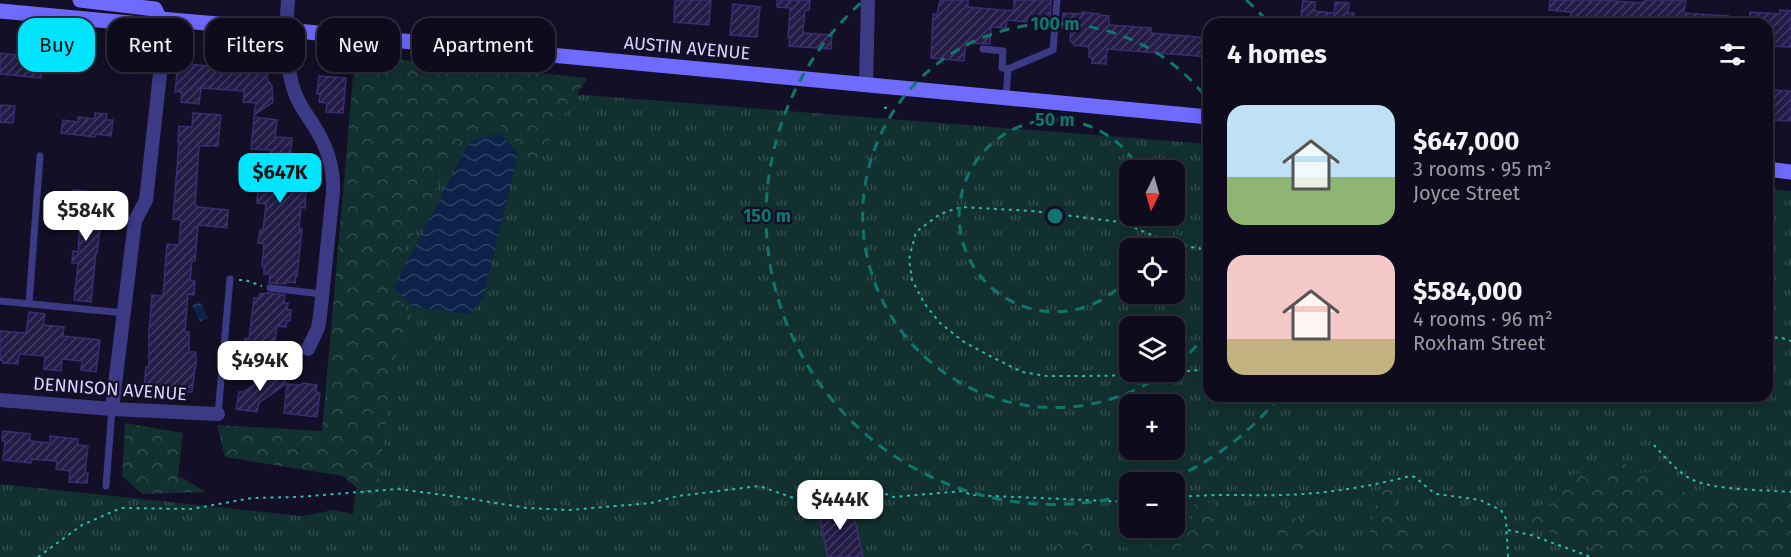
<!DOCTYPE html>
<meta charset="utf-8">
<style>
:root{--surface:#0e0b1c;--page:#1c1929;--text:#f1f3f6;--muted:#9b9ba3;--line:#2e2b3b;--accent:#00e5ff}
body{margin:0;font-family:"Fira Sans",sans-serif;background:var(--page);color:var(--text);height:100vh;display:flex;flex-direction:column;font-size:22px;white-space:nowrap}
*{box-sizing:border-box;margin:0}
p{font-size:20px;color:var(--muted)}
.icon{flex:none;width:33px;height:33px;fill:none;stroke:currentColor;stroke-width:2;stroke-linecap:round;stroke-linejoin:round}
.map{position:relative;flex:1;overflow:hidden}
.side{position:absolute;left:1203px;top:18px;width:570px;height:384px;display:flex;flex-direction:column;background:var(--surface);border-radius:18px;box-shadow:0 3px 15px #0003,0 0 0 2px var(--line)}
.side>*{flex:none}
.guide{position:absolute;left:18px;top:18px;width:570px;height:54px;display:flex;gap:12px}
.needle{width:39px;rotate:185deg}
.tools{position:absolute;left:1119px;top:160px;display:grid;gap:12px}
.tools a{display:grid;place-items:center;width:66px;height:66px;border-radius:12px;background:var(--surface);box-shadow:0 3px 15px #0003,0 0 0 2px var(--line);font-size:30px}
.price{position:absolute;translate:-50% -51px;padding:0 14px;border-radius:12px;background:#fff;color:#222;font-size:20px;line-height:39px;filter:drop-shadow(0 2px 3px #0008)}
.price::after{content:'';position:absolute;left:50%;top:36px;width:18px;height:14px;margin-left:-9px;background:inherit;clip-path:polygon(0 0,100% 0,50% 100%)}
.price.selected{background:var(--accent);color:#111}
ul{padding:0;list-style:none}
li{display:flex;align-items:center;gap:18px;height:150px;padding:0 24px}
li span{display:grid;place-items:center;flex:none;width:168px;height:120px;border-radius:18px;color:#555}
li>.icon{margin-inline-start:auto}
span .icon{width:72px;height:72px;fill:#fffc;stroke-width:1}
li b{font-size:26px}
h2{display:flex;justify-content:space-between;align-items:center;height:72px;padding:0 24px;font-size:26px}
.tag{padding:0 21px;border-radius:18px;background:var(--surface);box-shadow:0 3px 15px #0003,0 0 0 2px var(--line);font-size:21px;line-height:54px}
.tag.selected{background:var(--accent);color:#111}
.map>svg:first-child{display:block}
.grass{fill:url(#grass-tufts);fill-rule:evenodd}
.forest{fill:url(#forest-crowns)}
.pitch{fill:#12302f}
.water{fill:url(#water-waves)}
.building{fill:url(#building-hatch);stroke:#3b2d73;stroke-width:1.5}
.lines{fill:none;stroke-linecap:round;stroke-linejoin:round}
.path{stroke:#2fb8b0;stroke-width:2;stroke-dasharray:3 4.5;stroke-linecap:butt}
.service{stroke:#3d3a85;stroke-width:7}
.minor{stroke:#3d3a85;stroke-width:14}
.secondary{stroke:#6f6bff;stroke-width:15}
.ring{fill:none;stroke:#0f766e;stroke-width:3;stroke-dasharray:10 8}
.labels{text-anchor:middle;stroke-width:4.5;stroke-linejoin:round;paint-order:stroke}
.street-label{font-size:18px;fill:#d9d4ff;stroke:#130f26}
.centre{fill:#0f766e;stroke:#130f26;stroke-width:3}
.ring-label{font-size:18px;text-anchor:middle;font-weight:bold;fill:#0f766e;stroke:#130f26;stroke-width:4.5;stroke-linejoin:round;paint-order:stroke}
</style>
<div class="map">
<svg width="1791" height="557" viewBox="0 0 1791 557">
<defs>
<pattern id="grass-tufts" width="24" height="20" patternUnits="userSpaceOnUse" patternTransform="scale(1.5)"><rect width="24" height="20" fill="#12302f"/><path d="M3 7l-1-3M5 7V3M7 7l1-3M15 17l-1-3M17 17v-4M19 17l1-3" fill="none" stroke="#344d4e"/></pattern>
<pattern id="forest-crowns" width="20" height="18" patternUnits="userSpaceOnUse" patternTransform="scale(1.5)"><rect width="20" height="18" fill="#12302f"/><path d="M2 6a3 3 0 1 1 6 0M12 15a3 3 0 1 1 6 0" fill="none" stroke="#344d4e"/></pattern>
<pattern id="water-waves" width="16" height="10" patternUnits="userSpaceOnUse" patternTransform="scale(1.5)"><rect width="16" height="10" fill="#0c2248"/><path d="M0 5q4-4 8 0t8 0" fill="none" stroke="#2f4163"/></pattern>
<pattern id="building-hatch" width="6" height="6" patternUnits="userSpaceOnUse" patternTransform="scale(1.5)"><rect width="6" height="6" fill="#241b47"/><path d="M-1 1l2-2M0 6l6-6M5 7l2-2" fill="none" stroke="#433b63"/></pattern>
</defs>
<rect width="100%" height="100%" fill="#130f26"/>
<path class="grass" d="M 407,81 L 1209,144 L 1209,396 L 1767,396 L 1767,189 L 1791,191 L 1791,557 L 0,557 L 0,484 L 302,516 L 334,510 L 353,514 ZM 1130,171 L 1174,171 L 1174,216 L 1130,216 ZM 1130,249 L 1174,249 L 1174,294 L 1130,294 ZM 1130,327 L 1174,327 L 1174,372 L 1130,372 ZM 1130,405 L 1174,405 L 1174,450 L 1130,450 ZM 1130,483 L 1174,483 L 1174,528 L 1130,528 Z"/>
<g class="forest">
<path d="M 355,55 L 587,78 L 545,147 L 538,170 L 500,125 L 462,137 L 387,287 L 418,323 L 394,360 L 379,478 L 381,509 L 343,476 L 225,457 L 217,425 L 322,431 Z"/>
<path d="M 125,423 L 183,433 L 178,476 L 207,492 L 142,494 L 122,476 Z"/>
<path d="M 1625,464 L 1639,473 L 1652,472 L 1666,479 L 1678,490 L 1697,496 L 1762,499 L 1780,495 L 1791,497 L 1791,557 L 1608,557 L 1582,543 L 1546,530 L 1526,520 L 1522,510 L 1537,514 L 1548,510 C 1552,500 1555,487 1564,480 C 1575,471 1610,465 1625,464 Z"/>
<path d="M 1386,487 L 1394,492 L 1394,512 C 1402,524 1417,537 1432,539 C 1435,540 1438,539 1441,540 C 1455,542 1469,550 1481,557 L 1374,557 L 1369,545 L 1372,520 L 1378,495 Z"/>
<path d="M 1214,502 L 1217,555 L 1232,557 L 1188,557 L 1189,547 L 1179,546 L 1168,553 L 1152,548 L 1144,540 L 1133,551 L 1122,546 L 1125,524 L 1129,525 L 1130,528 L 1174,528 L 1175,514 L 1183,514 L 1186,520 L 1192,519 L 1191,505 Z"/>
<path d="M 1286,504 L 1294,518 L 1304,519 L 1312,513 L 1317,513 L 1322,519 L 1315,544 L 1304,555 L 1289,552 L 1277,540 L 1280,507 Z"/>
<path d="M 1086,527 L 1093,538 L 1087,557 L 1059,557 L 1057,541 Z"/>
</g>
<path class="pitch" d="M 1459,16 L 1484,18 L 1483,24 L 1458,24 Z"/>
<g class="water">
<path d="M 500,133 L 518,154 L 484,295 L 476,307 L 469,314 L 413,307 L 394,287 L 470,141 Z"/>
<path d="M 200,301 L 208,318 L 200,322 L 192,305 Z"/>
</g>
<g class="building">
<path d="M 675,0 L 711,0 L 709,25 L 674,22 Z"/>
<path d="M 777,0 L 810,0 L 809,10 L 805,10 L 803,33 L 832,35 L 831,49 L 789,46 L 790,38 L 788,38 L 790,8 L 777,7 Z"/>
<path d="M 940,0 L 968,0 L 968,7 L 1014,11 L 1014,0 L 1051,0 L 1050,20 L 1027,19 L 1027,22 L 1007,20 L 1006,28 L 991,27 L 990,44 L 966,43 L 964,61 L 931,58 L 933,14 L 937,15 Z"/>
<path d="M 1550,0 L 1614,0 L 1614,1 L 1642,3 L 1646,0 L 1686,0 L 1684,13 L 1729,16 L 1729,24 L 1643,24 L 1571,17 L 1571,12 L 1549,10 Z"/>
<path d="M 1303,1 L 1315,2 L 1315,11 L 1334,13 L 1335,2 L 1349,3 L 1348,13 L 1354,13 L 1353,24 L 1300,24 Z"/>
<path d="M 733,4 L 760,7 L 757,37 L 730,35 Z"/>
<path d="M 1780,10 L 1791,11 L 1791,47 L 1767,46 L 1767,24 L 1749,24 L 1750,12 L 1780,14 Z"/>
<path d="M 1082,12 L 1099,14 L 1099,15 L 1109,16 L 1109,25 L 1151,28 L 1151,33 L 1209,38 L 1209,57 L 1107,49 L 1106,64 L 1092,63 L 1092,58 L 1089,57 L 1089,47 L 1074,45 L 1070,40 L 1071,28 L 1062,28 L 1063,13 L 1082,14 Z"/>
<path d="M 17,44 L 44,48 L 41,78 L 0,74 L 0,53 L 16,55 Z"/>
<path d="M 178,63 L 209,66 L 209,63 L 246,66 L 246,63 L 267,65 L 267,79 L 272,86 L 273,102 L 254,115 L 256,103 L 243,102 L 244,91 L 201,88 L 199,104 L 181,102 L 182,92 L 175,92 Z"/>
<path d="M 319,76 L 346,78 L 343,113 L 326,112 L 327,103 L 319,102 L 320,94 L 317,94 Z"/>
<path d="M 1775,90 L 1791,91 L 1791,121 L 1767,120 L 1767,94 L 1774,95 Z"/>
<path d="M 0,105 L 15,106 L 13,123 L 0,122 Z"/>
<path d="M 95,113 L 107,114 L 106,120 L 113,120 L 111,136 L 95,134 L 95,137 L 61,133 L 63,120 L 78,122 L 78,117 L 95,119 Z"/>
<path d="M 193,113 L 221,115 L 218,146 L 199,146 L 195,205 L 198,207 L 228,210 L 227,228 L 198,225 L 195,261 L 192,261 L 190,280 L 195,281 L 194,295 L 188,294 L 185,332 L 189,332 L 189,352 L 196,352 L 196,368 L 195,368 L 192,392 L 187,392 L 186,394 L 144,387 L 146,367 L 149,368 L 149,332 L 152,295 L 163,296 L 167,244 L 179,245 L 181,220 L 173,219 L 179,142 L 178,142 L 179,126 L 192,127 Z"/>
<path d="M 254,117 L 277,120 L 275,137 L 292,138 L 290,157 L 303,158 L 302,170 L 305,170 L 302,190 L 306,191 L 305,208 L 301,207 L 299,229 L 302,229 L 297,276 L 296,275 L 295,283 L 286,282 L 286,284 L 269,283 L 270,274 L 264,274 L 264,267 L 262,266 L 264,244 L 258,243 L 260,230 L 263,230 L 266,204 L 257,203 L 258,186 L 267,187 L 271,150 L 251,149 Z"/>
<path d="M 73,190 L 93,192 L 91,210 L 105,211 L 103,227 L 100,227 L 97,253 L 96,253 L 91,302 L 74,300 L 78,263 L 72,263 L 73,251 L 78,252 L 80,225 L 69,224 Z"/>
<path d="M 268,293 L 285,295 L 284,303 L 288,303 L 287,310 L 291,310 L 290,321 L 287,321 L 286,327 L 277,326 L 273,354 L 239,373 L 228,372 L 230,354 L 243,355 L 245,338 L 249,339 L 254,298 L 259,298 L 260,294 Z"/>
<path d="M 29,312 L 45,314 L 43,325 L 64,327 L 63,336 L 100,340 L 96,372 L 81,370 L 82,361 L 62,359 L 61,371 L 44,369 L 45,356 L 19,354 L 18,364 L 3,363 L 3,361 L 0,360 L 0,331 L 26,333 Z"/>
<path d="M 276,369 L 287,383 L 259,403 L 257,412 L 236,409 L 239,392 L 244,392 Z"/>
<path d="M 302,383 L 317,385 L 316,392 L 320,393 L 317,417 L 284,413 L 287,384 L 302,385 Z"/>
<path d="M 3,431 L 30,434 L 30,441 L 50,443 L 50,436 L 78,439 L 78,445 L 88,446 L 85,473 L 88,473 L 87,483 L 69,482 L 70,471 L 56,469 L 57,461 L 31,459 L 31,463 L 3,460 L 5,441 L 2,441 Z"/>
<path d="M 851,502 L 863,557 L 828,557 L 818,510 Z"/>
</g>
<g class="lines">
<g class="path">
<path d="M 884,108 L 889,107"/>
<path d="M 1209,250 L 1191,247 L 1160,238 L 1120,222 L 1032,211 L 961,207 L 940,214 L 916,232 L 909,259 L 912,280 L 924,303 L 940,323 L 964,342 L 990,356 L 1022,372 L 1047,376 L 1084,376 L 1147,375 L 1209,369"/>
<path d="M 239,280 L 245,280 L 262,286"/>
<path d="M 1767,337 L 1782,338 L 1791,341"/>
<path d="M 1654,445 C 1664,456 1679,474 1693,480 C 1714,490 1766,490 1791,492"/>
<path d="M 1174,498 C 1210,493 1246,496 1281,495 C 1325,494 1368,487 1410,476 L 1415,477 L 1430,490 L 1437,494 L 1480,500 L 1501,510 L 1506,519 L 1508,557"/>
<path d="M 1508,530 L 1531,535 L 1591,557"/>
<path d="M 38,557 L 82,525 L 121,508 L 191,509 L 252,498 L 297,497 L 398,489 L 459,497 L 527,508 L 569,510 L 651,503 L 678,496 L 759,486 L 814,505 L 883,493 L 894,497 L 963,491 L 971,495 L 1130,502"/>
</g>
<g class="service">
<path d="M 983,49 L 1003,51 L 1002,68 L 1008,69"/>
<path d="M 1006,98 L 1008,69 L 1053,50 L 1057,0"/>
<path d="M 270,288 L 322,294"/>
<path d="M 0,301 L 125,313"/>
<path d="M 29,303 L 40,156"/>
<path d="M 218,414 L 230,279"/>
<path d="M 106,486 L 112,409"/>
</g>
<g class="minor">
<path d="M 288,0 C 286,30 284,64 295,93 C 299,105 307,115 314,126 C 327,146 334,167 333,192 L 320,316 L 318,328 L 308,349"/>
<path d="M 866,85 L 868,0"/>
<path d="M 0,400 L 112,409 L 218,414"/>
<path d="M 112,409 L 135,221 L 146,200 L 166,20"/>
</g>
<g class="secondary">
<path d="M 80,0 L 155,9 L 160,19"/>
<path d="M 0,11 L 151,25 L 160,19 L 286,30 L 1209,117"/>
<path d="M 1767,169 L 1791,172"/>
</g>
</g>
<g class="ring">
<path d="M1151 217A96 96 0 0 1 1145 249M1129 277A96 96 0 1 1 1140 171"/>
<path d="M1208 332A192 192 0 0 1 1175 366M1166 372A192 192 0 1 1 1208 100"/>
<path d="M1279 397A288 288 0 0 1 1165 482M1127 495A288 288 0 0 1 864 0M1246 0A288 288 0 0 1 1269 23"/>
</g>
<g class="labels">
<g class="street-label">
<text transform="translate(687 48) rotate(5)" y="6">AUSTIN AVENUE</text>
<text transform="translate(110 389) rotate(4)" y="6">DENNISON AVENUE</text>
</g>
</g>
<circle cx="1055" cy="216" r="9" class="centre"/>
<g class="ring-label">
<text x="1055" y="30">100 m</text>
<text x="1055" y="126">50 m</text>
<text x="767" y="222">150 m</text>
</g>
</svg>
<div class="tools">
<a><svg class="needle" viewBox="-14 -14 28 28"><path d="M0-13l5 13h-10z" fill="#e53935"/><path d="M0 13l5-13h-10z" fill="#9b9ba3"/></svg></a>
<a><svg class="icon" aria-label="locate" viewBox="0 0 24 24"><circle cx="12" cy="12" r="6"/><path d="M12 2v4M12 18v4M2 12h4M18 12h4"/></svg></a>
<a><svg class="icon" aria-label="layers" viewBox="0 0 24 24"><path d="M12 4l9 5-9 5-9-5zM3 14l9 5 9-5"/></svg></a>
<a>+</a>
<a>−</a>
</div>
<b class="price selected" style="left:280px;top:204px">$647K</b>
<b class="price" style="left:86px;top:242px">$584K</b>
<b class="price" style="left:260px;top:392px">$494K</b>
<b class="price" style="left:840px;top:531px">$444K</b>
<div class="guide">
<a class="tag selected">Buy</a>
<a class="tag">Rent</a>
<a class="tag">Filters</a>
<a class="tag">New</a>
<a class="tag">Apartment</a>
</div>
<section class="side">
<h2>4 homes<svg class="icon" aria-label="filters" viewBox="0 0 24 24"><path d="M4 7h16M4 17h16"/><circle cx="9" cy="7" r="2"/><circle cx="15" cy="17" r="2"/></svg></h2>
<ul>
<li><span style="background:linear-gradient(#bfe0f5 60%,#8fb573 0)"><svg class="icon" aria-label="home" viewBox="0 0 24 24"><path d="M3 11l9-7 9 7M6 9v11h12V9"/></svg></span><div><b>$647,000</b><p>3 rooms · 95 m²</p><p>Joyce Street</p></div></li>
<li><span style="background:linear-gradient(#f6c9c9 70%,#c2b280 0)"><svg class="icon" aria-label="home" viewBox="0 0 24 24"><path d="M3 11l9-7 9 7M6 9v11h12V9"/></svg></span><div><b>$584,000</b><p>4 rooms · 96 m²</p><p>Roxham Street</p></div></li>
</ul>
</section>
</div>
